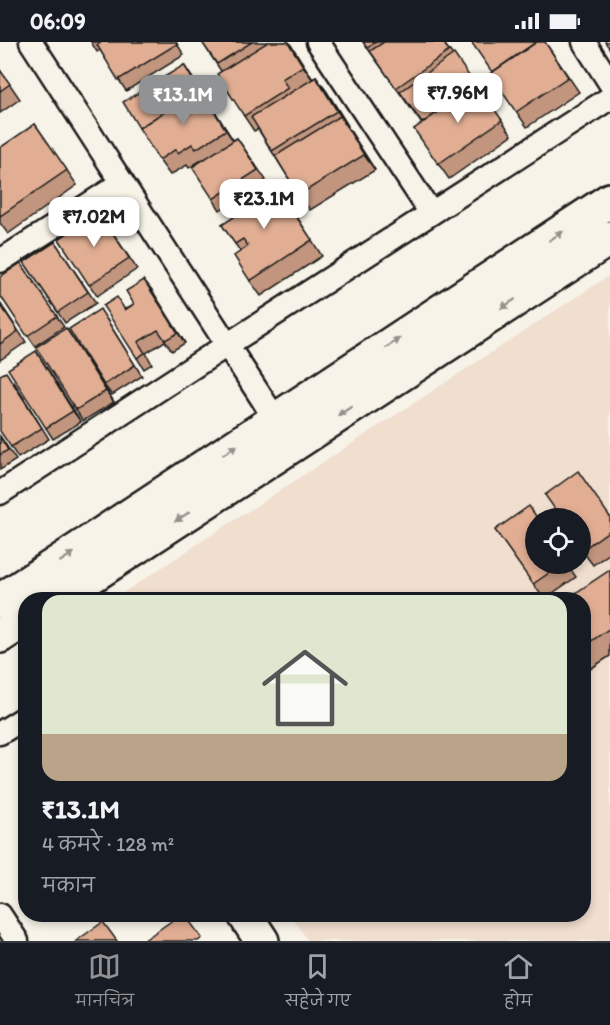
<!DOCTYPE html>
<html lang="hi">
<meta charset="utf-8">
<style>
:root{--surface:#171b24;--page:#242831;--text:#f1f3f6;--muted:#9ea1a6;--line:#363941;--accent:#919294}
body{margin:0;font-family:Itim,"Playpen Sans Deva",sans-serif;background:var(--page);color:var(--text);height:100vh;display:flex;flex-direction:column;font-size:22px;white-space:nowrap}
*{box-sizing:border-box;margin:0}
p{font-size:20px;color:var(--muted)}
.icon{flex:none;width:33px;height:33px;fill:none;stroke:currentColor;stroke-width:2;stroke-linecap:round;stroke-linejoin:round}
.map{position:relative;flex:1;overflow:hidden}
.panel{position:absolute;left:18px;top:550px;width:573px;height:330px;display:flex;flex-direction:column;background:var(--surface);border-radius:24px;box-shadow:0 3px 9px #0003}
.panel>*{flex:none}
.tools{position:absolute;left:525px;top:466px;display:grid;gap:12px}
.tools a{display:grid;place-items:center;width:66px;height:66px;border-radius:50%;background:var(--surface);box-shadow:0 3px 9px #0003;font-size:30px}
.price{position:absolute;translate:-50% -51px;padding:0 14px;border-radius:12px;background:#fff;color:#222;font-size:20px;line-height:39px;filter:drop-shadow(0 2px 3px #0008)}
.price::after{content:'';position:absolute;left:50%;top:36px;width:18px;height:14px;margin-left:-9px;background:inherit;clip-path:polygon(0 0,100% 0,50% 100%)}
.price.on{background:var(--accent);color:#fff}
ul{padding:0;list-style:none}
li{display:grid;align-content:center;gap:12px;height:318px;padding:0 24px}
li span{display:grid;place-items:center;height:186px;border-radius:18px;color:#555}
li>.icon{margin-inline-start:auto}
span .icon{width:108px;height:108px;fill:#fffc;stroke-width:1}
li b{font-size:26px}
.status{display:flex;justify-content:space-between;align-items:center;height:42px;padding:0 30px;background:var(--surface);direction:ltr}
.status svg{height:16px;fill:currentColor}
.tab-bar{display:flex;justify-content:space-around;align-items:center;height:84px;border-top:2px solid var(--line);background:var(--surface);font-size:16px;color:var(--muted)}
.tab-bar a{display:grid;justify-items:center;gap:3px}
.tab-bar .on{color:var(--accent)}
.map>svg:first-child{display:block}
.built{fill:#f0dece;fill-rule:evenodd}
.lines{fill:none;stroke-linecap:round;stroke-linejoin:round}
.street-casing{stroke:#1c1c1c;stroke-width:27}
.secondary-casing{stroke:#1c1c1c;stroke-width:38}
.street{stroke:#f7f3e8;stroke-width:22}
.secondary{stroke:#f7f3e8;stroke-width:33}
.wall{fill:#c2967e;stroke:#1c1c1c;stroke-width:1.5}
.shaded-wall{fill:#9e7a67;stroke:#1c1c1c;stroke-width:1.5}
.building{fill:#e1ae93;stroke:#1c1c1c;stroke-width:1.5}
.oneway{fill:#94928c}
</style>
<div class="status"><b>06:09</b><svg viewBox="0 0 49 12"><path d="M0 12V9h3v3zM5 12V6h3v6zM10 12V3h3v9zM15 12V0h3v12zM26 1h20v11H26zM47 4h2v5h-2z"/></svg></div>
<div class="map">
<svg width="610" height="899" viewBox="0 0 610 899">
<rect width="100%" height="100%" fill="#f7f3e8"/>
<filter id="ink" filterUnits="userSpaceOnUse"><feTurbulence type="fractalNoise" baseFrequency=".0167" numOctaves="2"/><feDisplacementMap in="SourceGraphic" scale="12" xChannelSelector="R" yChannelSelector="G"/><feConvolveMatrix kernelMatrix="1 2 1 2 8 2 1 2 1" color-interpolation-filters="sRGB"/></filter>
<g filter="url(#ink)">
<path class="built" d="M 610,233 L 610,899 L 308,899 L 291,873 L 584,873 L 584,558 L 112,558 ZM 536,477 L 580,477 L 580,522 L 536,522 Z"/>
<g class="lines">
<g class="street-casing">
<g id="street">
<path d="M 31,0 L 283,389"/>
<path d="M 318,0 L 431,171"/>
<path d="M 584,0 L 610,41"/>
<path d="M 0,219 L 122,141"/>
<path d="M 0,451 L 227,303 L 610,56"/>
<path d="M 0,691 L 26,675"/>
<path d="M 0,873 L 17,899"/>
</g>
</g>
<g class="secondary-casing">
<g id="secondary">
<path d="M 55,558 L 610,196"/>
<path d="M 0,559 L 610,158"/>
<path d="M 0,594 L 26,577"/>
<path d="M 245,873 L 262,899"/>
</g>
</g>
<use href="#street" class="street"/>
<use href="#secondary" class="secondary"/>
</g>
<g class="wall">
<path d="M 91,0 L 176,0 L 184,13 L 126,49 L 100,8 L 97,10 Z"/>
<path d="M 202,0 L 289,0 L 312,37 L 316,35 L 327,50 L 348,84 L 347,85 L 375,128 L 310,168 L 299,153 L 258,87 L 254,89 L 244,74 L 221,29 Z"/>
<path d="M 363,0 L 443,0 L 476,44 L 477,43 L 512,93 L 449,137 L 414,87 L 422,82 Z"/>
<path d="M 472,0 L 545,0 L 579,50 L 527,85 L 490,32 L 493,30 Z"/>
<path d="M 184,23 L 233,98 L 237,96 L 266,138 L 257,144 L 261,149 L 292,167 L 322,214 L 261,254 L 250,239 L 240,209 L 222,183 L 234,175 L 226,164 L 220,168 L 213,157 L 203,117 L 189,126 L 187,123 L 170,133 L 159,118 Z"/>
<path d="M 0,28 L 20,57 L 0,71 Z"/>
<path d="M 35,82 L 77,143 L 8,192 L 0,181 L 0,106 Z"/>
<path d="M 99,170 L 137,227 L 97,254 L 59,197 Z"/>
<path d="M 55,200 L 96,261 L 65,281 L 24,220 Z"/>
<path d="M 21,221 L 64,285 L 35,304 L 0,253 Z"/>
<path d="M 144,238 L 185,301 L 172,309 L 165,299 L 146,311 L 152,322 L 144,327 L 137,316 L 125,267 L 134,262 Z"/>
<path d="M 0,261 L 26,300 L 0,318 Z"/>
<path d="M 107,278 L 142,334 L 112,353 L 104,343 Z"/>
<path d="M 66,286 L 114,360 L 83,379 L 76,368 Z"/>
<path d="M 36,309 L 81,380 L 53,397 L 46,386 Z"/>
<path d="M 14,340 L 49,397 L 18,416 L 11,405 Z"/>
<path d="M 0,394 L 16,418 L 0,428 Z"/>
<path d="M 610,475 L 610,511 L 593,523 L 580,506 Z"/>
<path d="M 495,488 L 536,522 L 567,522 L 576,535 L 544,557 Z"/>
<path d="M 610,528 L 610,614 L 584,631 L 584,558 Z"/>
</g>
<g class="shaded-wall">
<path d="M 288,0 L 293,6 L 314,39 L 303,24 Z"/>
<path d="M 316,35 L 327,50 L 348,84 L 337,69 Z"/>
<path d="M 200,47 L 211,63 L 236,103 L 226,88 Z"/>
<path d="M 340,74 L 351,90 L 375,128 L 364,113 Z"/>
<path d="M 144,238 L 152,248 L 185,301 L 178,291 Z"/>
<path d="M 66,286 L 73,297 L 114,360 L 106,349 Z"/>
<path d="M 36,309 L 43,320 L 81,380 L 73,369 Z"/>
</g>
<g class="building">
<path d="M 102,0 L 176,0 L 177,2 L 118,38 L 97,3 Z"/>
<path d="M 202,0 L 252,0 L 217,22 Z"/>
<path d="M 268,0 L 288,0 L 303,24 L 282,37 L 288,46 L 244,74 L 217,32 Z"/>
<path d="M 363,0 L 376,0 L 367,6 Z"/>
<path d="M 384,0 L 443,0 L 449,9 L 396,46 L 370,9 Z"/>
<path d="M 474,0 L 536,0 L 492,30 L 472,1 Z"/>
<path d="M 537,0 L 545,0 L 568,35 L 516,70 L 490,32 Z"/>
<path d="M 605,0 L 610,0 L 610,7 Z"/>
<path d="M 454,12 L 476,44 L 422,81 L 400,50 Z"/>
<path d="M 184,23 L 199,48 L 139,86 L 123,60 Z"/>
<path d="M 0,28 L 10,42 L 0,49 Z"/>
<path d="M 316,35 L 337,69 L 272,109 L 251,75 Z"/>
<path d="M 477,43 L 502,78 L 438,122 L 414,87 Z"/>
<path d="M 200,47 L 226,88 L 196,107 L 192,102 L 178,111 L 176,107 L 159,118 L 139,86 Z"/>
<path d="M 340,74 L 364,113 L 299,153 L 275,114 Z"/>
<path d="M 35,82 L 67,128 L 0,174 L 0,106 Z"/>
<path d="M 237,96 L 258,128 L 213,157 L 192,125 Z"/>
<path d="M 256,142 L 261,149 L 266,146 L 274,157 L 281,152 L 312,198 L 250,239 L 234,214 L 248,204 L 243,197 L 235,202 L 222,183 L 234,175 L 225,162 Z"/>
<path d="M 99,170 L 129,216 L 89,243 L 59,197 Z"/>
<path d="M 55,200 L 88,250 L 58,270 L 24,220 Z"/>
<path d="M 21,221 L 57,274 L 27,294 L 0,253 L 0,235 Z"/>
<path d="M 144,238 L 178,291 L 165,298 L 158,288 L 138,300 L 145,311 L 137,316 L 103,264 L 117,255 L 125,268 L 134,262 L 126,249 Z"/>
<path d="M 0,262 L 18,289 L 0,302 Z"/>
<path d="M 100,267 L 135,323 L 104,343 L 69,287 Z"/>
<path d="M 66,286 L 106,349 L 76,368 L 36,305 Z"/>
<path d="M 36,309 L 73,369 L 46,386 L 8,327 Z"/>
<path d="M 6,330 L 42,386 L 11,405 L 0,389 L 0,333 Z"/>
<path d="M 0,395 L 8,408 L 0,413 Z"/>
<path d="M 578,429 L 610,475 L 610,488 L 582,508 L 580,506 L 580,477 L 562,477 L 545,453 Z"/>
<path d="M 529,464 L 538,477 L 536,477 L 536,522 L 562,522 L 533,542 L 495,488 Z"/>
<path d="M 610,528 L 610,586 L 584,604 L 584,558 L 565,558 Z"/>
<path d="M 180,873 L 185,873 L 202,896 L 198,899 L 143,899 Z"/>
<path d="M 103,880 L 117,899 L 76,899 Z"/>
</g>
<defs><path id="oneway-solid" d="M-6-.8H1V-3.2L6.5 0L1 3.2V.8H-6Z" transform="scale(1.5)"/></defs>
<g class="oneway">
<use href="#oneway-solid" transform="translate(556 194) rotate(-33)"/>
<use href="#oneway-solid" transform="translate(508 262) rotate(147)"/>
<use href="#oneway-solid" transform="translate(393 301) rotate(-33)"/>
<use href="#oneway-solid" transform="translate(345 369) rotate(147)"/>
<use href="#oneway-solid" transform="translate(230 408) rotate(-33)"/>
<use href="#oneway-solid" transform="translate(182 475) rotate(147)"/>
<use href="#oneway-solid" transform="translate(67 515) rotate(-33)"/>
</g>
</g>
</svg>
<div class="tools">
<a><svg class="icon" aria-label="locate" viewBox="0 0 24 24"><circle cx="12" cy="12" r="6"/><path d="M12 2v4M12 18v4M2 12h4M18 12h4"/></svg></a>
</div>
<b class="price" style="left:458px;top:82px">₹7.96M</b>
<b class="price on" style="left:183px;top:84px">₹13.1M</b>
<b class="price" style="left:264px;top:188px">₹23.1M</b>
<b class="price" style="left:94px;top:206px">₹7.02M</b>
<section class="panel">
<ul>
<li><span style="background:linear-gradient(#dfe7d0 75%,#b9a48a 0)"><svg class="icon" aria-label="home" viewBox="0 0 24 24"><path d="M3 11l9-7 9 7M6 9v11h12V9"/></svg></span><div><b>₹13.1M</b><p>4 कमरे · 128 m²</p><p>मकान</p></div></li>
</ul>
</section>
</div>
<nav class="tab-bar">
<a class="on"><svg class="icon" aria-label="map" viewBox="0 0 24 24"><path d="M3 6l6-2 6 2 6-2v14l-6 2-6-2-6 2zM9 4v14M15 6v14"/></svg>मानचित्र</a>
<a><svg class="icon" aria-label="saved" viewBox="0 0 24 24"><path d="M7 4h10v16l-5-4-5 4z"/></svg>सहेजे गए</a>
<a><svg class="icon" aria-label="home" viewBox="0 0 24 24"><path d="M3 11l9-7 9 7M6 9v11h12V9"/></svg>होम</a>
</nav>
